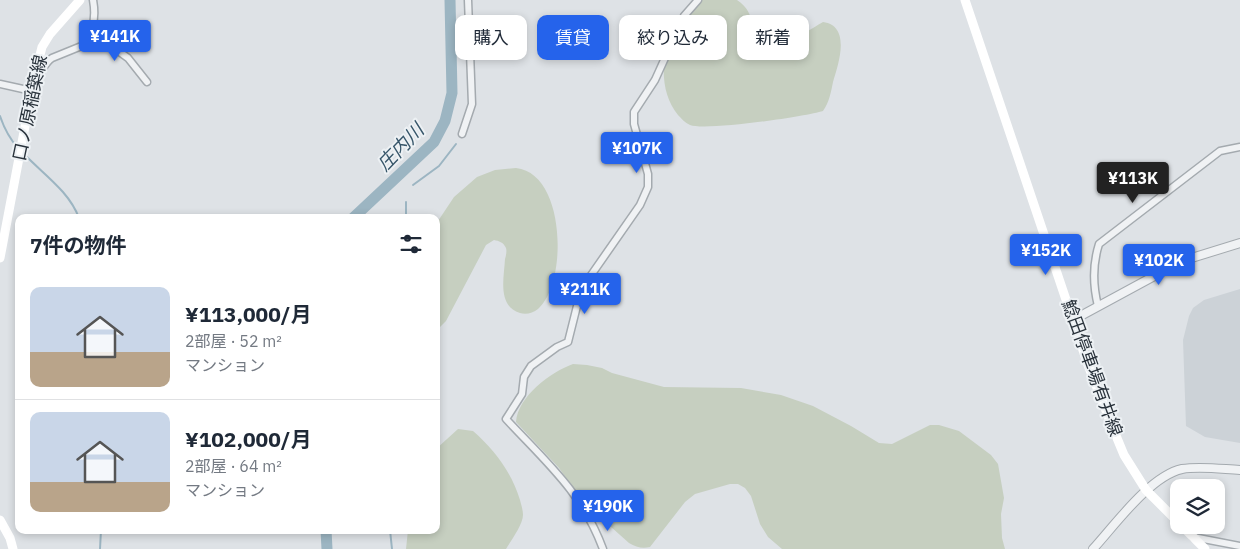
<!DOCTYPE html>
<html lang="ja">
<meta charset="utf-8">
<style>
:root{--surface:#fff;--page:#f2f2f3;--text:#1f2937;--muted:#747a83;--line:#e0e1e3;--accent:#2563eb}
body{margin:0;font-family:"IBM Plex Sans","Noto Sans JP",sans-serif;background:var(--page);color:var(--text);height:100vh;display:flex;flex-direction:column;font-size:19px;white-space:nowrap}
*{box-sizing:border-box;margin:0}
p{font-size:16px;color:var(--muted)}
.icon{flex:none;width:28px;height:28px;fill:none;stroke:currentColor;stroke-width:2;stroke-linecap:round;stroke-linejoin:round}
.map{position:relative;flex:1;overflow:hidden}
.drawer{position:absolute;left:15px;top:214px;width:425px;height:320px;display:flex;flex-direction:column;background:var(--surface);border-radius:10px;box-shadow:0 2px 8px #0003}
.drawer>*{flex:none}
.guide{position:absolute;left:455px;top:15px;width:475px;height:45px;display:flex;gap:10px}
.tools{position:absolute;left:1170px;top:479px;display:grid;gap:10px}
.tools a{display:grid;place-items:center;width:55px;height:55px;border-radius:10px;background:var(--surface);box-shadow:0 2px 8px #0003;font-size:25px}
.price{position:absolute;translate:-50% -42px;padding:0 11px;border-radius:5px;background:var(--accent);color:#fff;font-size:16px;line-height:32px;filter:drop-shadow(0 1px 2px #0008)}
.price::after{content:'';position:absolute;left:50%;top:30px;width:15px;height:11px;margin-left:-8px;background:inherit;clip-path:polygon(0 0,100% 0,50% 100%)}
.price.current{background:#222;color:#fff}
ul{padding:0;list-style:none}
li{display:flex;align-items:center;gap:15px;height:125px;padding:0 15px}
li+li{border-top:1px solid var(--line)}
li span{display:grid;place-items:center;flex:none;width:140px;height:100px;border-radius:10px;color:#555}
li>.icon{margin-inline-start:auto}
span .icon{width:60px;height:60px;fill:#fffc;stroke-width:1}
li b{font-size:21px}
h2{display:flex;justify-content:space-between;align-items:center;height:60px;padding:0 15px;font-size:21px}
.pill{padding:0 18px;border-radius:10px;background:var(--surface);box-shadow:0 2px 8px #0003;font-size:18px;line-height:45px}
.pill.current{background:var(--accent);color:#fff}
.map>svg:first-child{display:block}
.built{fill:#ccd2d7}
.green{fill:#c6cfc0}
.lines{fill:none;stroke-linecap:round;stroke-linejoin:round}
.stream{stroke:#9cb5c2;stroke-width:2}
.river{stroke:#9cb5c2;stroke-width:11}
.minor-casing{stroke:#a4aaaf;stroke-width:9}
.tertiary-casing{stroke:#a4aaaf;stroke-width:10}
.minor{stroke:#f0f2f4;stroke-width:6}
.tertiary{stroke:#f0f2f4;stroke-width:8}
.secondary{stroke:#fff;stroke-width:9}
.labels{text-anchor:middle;stroke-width:4;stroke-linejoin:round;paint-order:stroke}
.street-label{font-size:18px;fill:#29323b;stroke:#edf1f4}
.water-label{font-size:19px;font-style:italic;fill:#37566a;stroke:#edf1f4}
</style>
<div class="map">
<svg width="1240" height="549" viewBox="0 0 1240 549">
<rect width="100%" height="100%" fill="#dee2e6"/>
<path class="built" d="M 1240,289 L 1240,443 L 1205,437 L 1186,426 L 1183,340 L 1189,316 L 1193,308 L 1204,300 Z"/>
<g class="green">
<path d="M 701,0 L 737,0 C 748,7 751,16 754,29 C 755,31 755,34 756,36 C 769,57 809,30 823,22 C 852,26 838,65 833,82 C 831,92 829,103 823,111 C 804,117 705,131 690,125 C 685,123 681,118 678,115 C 657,90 661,47 678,21 C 684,12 693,6 701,0 Z"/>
<path d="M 516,168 C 566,173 568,283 538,309 C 533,313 526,315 520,313 C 497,306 504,278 505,259 C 506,256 507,251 506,248 C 503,242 499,241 494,240 L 486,245 L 446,321 L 436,331 L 436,224 L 454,197 L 477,177 L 495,170 Z"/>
<path d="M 573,364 L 587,365 L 602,368 L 612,373 L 664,387 L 741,388 L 781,395 L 813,406 L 851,426 L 879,443 L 892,444 L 930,425 L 939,425 L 959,431 L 991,455 L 998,464 L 1004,498 L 1001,514 L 1002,538 L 1005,549 L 782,549 L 768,537 L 760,524 L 751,496 L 745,488 L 738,484 L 730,484 L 695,494 L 685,502 L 650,547 C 642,549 636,547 629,543 L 583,502 L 559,468 L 516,422 C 518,396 551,372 573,364 Z"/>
<path d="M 458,429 L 473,431 C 494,449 512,473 520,500 C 521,504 523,510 523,515 C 523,524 511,541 506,549 L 406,549 L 408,530 L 436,530 L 436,449 Z"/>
</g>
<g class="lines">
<g class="stream">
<path d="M 0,116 C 4,128 9,138 18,148"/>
<path d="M 23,153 C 43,174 69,191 79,218"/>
<path d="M 413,185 L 439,166 L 456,144"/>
<path d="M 406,218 L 406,202"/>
<path d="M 390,530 L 392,549"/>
<path d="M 100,549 L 101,530"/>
</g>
<g class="river">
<path d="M 353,218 L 434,142 L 445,121 L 452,93 L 450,0"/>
<path d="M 326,530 L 327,549"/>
</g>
<g class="minor-casing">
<g id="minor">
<path d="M 92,32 L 128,58 L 147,82"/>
<path d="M 34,79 C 43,73 43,64 52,58 L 84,45 C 94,31 96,16 93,0"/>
<path d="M 0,84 L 32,91"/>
<path d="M 462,134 L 472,104 L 468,0"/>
<path d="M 1098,306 C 1093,286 1093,263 1099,244 L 1220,151 L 1240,147"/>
<path d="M 1193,537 L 1240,546"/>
<path d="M 603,549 C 582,492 546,462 506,419 L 522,394 L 524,377 L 531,366 L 557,347 L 568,342 L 577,306 L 587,281 L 640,205 L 648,187 L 648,174 L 634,124 L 634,112 L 655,80 L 684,16 L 698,0"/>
</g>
</g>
<g class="tertiary-casing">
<g id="tertiary">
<path d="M 1073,320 L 1182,261 L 1240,243"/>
<path d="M 1093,549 C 1115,525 1150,476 1182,469 C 1200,466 1221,469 1240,470"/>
</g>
</g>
<use href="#minor" class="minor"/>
<use href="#tertiary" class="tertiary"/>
<g class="secondary">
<path d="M 965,0 L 1088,365 L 1112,426 L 1124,455 L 1146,490 L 1179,523"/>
<path d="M 0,258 L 34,79 L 42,47 L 50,34 L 80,0"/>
<path d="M 0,520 L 10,538 L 13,549"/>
<path d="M 1181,525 L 1205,549"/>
</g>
</g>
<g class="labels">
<g class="street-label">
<text transform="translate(30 108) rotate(-78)" y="6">口ノ原稲築線</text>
<text transform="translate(1092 368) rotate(70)" y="6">鯰田停車場有井線</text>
</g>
<g class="water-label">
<text transform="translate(400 147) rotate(-46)" y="7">庄内川</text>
</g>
</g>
</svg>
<div class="tools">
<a><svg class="icon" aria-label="layers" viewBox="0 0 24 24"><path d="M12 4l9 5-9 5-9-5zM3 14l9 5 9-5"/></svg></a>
</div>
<b class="price" style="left:115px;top:62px">¥141K</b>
<b class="price" style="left:637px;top:174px">¥107K</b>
<b class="price current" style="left:1133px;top:204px">¥113K</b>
<b class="price" style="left:1046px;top:276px">¥152K</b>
<b class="price" style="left:1159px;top:286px">¥102K</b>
<b class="price" style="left:585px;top:315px">¥211K</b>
<b class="price" style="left:608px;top:532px">¥190K</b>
<div class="guide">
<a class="pill">購入</a>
<a class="pill current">賃貸</a>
<a class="pill">絞り込み</a>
<a class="pill">新着</a>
</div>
<section class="drawer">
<h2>7件の物件<svg class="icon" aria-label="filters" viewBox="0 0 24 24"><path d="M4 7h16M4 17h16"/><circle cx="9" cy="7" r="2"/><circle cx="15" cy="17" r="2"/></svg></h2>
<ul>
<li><span style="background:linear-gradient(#c9d6e8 65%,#b9a48a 0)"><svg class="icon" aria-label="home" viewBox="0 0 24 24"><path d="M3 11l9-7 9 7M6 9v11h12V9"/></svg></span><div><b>¥113,000/月</b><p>2部屋 · 52 m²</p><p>マンション</p></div></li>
<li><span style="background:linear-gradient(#c9d6e8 70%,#b9a48a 0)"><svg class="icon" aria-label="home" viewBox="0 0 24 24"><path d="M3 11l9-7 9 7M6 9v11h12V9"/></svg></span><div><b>¥102,000/月</b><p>2部屋 · 64 m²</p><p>マンション</p></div></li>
</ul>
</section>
</div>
